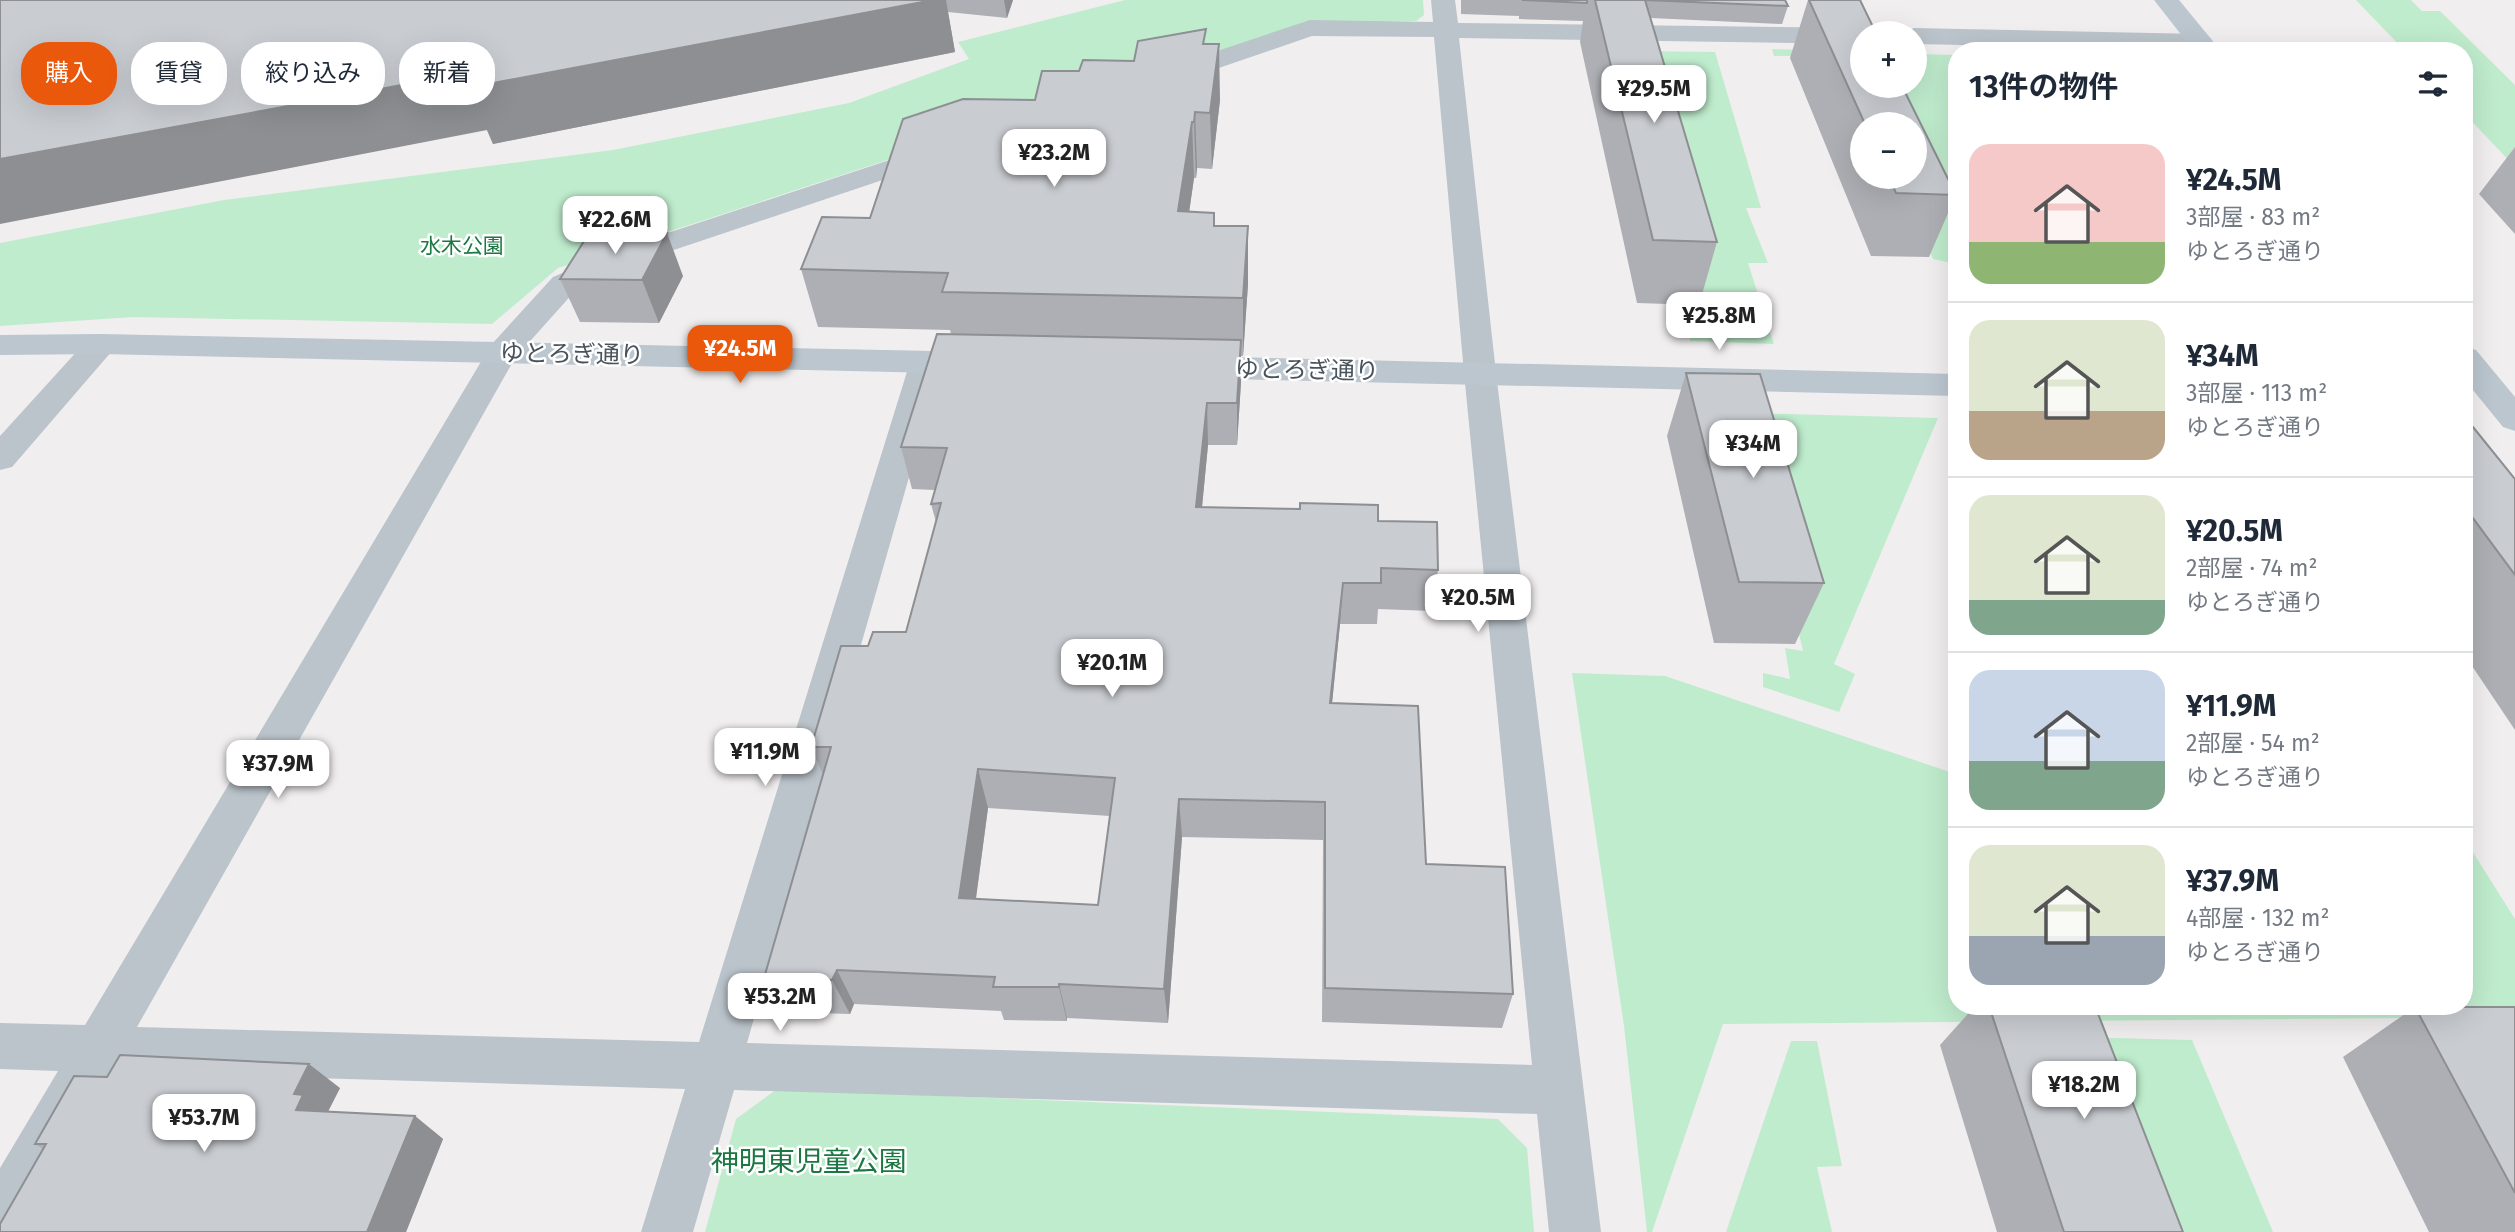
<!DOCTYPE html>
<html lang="ja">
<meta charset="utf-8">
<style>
:root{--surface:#fff;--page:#f2f2f3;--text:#1f2937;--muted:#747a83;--line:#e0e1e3;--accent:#ea580c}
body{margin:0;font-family:"Fira Sans","Noto Sans JP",sans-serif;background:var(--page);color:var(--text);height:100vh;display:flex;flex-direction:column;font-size:26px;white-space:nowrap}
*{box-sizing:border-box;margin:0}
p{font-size:23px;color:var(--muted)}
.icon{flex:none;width:38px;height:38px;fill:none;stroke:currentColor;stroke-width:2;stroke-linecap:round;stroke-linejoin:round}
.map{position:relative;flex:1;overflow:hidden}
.sheet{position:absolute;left:1948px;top:42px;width:525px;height:973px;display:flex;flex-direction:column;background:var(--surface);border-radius:28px;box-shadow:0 7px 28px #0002}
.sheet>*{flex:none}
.guide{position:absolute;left:21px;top:42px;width:665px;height:63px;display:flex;gap:14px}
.buttons{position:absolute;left:1850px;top:21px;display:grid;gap:14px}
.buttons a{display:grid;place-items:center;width:77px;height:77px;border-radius:50%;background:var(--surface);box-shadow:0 7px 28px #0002;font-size:35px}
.price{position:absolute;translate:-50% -60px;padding:0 16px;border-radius:14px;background:#fff;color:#222;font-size:23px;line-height:46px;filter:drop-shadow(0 2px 4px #0008)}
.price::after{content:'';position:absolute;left:50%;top:42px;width:21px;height:16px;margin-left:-10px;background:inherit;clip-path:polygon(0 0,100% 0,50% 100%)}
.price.current{background:var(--accent);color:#fff}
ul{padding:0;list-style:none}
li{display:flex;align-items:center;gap:21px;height:175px;padding:0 21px}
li+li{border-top:2px solid var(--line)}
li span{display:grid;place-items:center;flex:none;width:196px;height:140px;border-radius:21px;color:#555}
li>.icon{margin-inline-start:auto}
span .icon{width:84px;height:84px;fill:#fffc;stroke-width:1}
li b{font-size:30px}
h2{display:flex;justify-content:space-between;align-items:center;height:84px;padding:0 21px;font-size:30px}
.pill{padding:0 24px;border-radius:28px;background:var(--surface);box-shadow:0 7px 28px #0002;font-size:24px;line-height:63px}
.pill.current{background:var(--accent);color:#fff}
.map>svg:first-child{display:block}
.green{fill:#bfeccd}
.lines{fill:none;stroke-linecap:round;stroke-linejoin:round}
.street{fill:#bbc4cb;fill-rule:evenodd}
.secondary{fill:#bbc6cf;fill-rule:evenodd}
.wall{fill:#adafb4;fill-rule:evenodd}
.shaded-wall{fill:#8d8f92}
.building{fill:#c9ccd1;stroke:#8d8f92;stroke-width:2;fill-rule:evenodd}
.labels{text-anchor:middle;stroke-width:5;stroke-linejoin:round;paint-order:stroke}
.far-park-label{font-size:21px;fill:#1c7842;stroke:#fff}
.street-label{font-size:24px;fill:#48535b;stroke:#fff}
.near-park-label{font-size:28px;fill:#1c7842;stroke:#fff}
</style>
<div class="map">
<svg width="2515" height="1232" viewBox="0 0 2515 1232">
<rect width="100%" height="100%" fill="#f1eeef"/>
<g class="green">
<path d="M 1125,0 L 1423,0 L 1424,15 L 1416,21 L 1302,24 L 558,268 L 492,324 L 133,317 L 0,326 L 0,243 L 224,200 L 613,150 L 849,103 L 969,59 L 958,42 Z"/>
<path d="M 2356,0 L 2411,0 L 2422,11 L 2440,11 L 2515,85 L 2515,167 L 2464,113 L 2464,51 L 2405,51 Z"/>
<path d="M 1772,49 L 1862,51 L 1862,86 L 1914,86 L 1915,54 L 1956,55 L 1956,264 L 1933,259 L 1895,177 L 1914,177 L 1914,124 L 1872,124 L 1841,56 L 1774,56 Z"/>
<path d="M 1634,51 L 1715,52 L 1761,208 L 1746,208 L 1768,263 L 1748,263 L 1774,344 L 1690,341 L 1687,308 L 1702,308 Z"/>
<path d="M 1746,413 L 1938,418 L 1834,664 L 1855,674 L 1839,712 L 1763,687 L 1763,673 L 1790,679 L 1785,648 L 1803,651 Z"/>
<path d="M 1572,673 L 1665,676 L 1956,774 L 1956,1006 L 2464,1006 L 2464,838 L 2515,919 L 2515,1017 L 1723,1024 L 1652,1232 L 1647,1232 L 1624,1026 Z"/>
<path d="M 2040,1036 L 2192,1040 L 2273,1232 L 2106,1232 Z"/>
<path d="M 1791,1041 L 1817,1041 L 1842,1166 L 1817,1167 L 1832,1232 L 1726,1232 Z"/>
<path d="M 777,1089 L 1498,1119 L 1527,1148 L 1534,1232 L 705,1232 L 736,1119 Z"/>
</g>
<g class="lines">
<g class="street">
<path d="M 1431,0 L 1455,0 L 1458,23 L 1862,28 L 1873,33 L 1862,33 L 1862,44 L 1459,38 L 1496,373 L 1601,1232 L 1549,1232 L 1537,1114 L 734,1090 L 693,1232 L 641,1232 L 685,1089 L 111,1072 L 20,1232 L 0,1232 L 0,1168 L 58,1071 L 0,1069 L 0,1023 L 85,1025 L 491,345 L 553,277 L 619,249 L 935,145 L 945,147 L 949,153 L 945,159 L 641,261 L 575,291 L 515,358 L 137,1027 L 699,1042 L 910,362 L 914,354 L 926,351 L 938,354 L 942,362 L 747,1043 L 1532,1065 L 1464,373 L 1434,37 L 1312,36 L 1178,82 L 1169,84 L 1160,82 L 1156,76 L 1160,70 L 1310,20 L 1433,22 Z"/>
<path d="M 1914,28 L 2200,34 L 2209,37 L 2213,42 L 2209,47 L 2200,50 L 1914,44 L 1914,33 L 1903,33 Z"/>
<path d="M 101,334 L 112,337 L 117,344 L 112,351 L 12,467 L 0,470 L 0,436 L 90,337 Z"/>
</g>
<g class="secondary">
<path d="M 2154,0 L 2179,0 L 2221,51 L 2194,51 Z"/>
<path d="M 101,334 L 982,352 L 994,355 L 998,363 L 994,371 L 982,374 L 101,354 L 0,355 L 0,335 Z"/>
<path d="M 2464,346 L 2476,350 L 2515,397 L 2515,431 L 2503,427 L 2464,379 Z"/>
<path d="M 1189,356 L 1956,374 L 1956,396 L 1189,378 L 1177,375 L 1173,367 L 1177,359 Z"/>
</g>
</g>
<g class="wall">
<path d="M 0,0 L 1013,0 L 1007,18 L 948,12 L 955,52 L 493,144 L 487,130 Z"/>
<path d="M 1461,0 L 1785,0 L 1788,6 L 1782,24 L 1651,18 L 1717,242 L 1699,305 L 1637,303 L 1580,42 L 1583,21 L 1519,19 L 1519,16 L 1461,14 Z"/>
<path d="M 1808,0 L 1860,0 L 1956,195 L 1929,257 L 1871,256 L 1790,58 ZM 1862,124 L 1914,124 L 1914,177 L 1862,177 Z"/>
<path d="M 1207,44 L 1220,100 L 1212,169 L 1197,168 L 1196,178 L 1194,178 L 1189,212 L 1214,213 L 1214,226 L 1248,284 L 1243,356 L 1241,356 L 1241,382 L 1237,445 L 1208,445 L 1202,507 L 1378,521 L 1438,570 L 1432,611 L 1378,609 L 1377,624 L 1340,624 L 1332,703 L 1426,864 L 1513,994 L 1502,1028 L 1322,1022 L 1323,840 L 1182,837 L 1168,1023 L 1067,1018 L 1067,1021 L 1004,1020 L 1001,1011 L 854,1004 L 850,1014 L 785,1012 L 764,978 L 823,775 L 811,747 L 868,646 L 906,632 L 936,522 L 931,504 L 935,490 L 912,489 L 901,447 L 951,334 L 950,330 L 818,327 L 801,269 L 870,218 L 1035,100 L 1079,71 L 1134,61 ZM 988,808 L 1110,816 L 1098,905 L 976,899 Z"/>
<path d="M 2515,147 L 2515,234 L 2479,194 Z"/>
<path d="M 683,276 L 659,323 L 580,322 L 560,279 Z"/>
<path d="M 1686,373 L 1824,583 L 1795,644 L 1714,643 L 1667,436 Z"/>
<path d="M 2464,426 L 2515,479 L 2515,730 L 2464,654 Z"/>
<path d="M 1975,1006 L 2095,1006 L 2183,1232 L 1997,1232 L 1940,1045 Z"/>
<path d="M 2415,1007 L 2515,1007 L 2515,1232 L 2429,1232 L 2343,1057 Z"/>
<path d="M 340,1088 L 328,1112 L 415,1116 L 443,1139 L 406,1232 L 0,1232 L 43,1149 L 35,1144 Z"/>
</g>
<g class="shaded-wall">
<path d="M 933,0 L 946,0 L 955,52 L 493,144 L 487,130 L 0,224 L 0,159 L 462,74 Z"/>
<path d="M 1004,0 L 1013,0 L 1007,18 Z"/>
<path d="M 1219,44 L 1220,100 L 1212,169 L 1210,113 Z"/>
<path d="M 1195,112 L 1197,168 L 1196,178 L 1194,122 Z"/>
<path d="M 1192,122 L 1194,178 L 1181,269 L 1178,211 Z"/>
<path d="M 1248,226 L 1248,284 L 1243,356 L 1243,298 Z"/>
<path d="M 667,233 L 683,276 L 659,323 L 642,280 Z"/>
<path d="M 1241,340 L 1241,382 L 1237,445 L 1237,403 Z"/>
<path d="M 1207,403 L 1208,445 L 1198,548 L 1196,507 Z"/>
<path d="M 1343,583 L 1340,624 L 1328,743 L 1330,703 Z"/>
<path d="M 978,769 L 988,808 L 971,934 L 959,898 Z"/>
<path d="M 1179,799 L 1182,837 L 1168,1023 L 1164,989 Z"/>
<path d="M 837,970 L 854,1004 L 850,1014 L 832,980 Z"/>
<path d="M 1059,984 L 1067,1018 L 1067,1021 L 1059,987 Z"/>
<path d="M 309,1064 L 340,1088 L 327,1113 L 296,1110 L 294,1094 Z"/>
<path d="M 415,1116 L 443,1139 L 406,1232 L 367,1232 Z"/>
</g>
<g class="building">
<path d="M 0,0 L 933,0 L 467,88 L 462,74 L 0,159 Z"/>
<path d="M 1522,0 L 1587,0 L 1587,3 Z"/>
<path d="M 1595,0 L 1645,0 L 1717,242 L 1653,240 Z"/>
<path d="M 1645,0 L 1785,0 L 1788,6 Z"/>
<path d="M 1809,0 L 1860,0 L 1876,33 L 1862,33 L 1862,86 L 1902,86 L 1956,195 L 1896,193 L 1889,177 L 1914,177 L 1914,124 L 1865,124 Z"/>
<path d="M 1206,29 L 1203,44 L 1219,44 L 1210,113 L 1195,112 L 1194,122 L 1192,122 L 1178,211 L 1214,213 L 1214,226 L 1248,226 L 1243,298 L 942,292 L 948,273 L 801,269 L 822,217 L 870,218 L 903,119 L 963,99 L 1035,100 L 1042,71 L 1079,71 L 1083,60 L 1134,61 L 1138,41 Z"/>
<path d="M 603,230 L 667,233 L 642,280 L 560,279 L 586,238 Z"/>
<path d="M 937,334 L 1241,340 L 1237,403 L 1207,403 L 1196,507 L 1300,509 L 1300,503 L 1378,505 L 1378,521 L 1437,522 L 1438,570 L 1381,568 L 1381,583 L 1343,583 L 1330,703 L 1418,706 L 1426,864 L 1505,867 L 1513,994 L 1325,988 L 1325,802 L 1179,799 L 1164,989 L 1059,984 L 1059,987 L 993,987 L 995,977 L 837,970 L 832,980 L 764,978 L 831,747 L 811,747 L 841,646 L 868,646 L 873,632 L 906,632 L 941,503 L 931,504 L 947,448 L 901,447 ZM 978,769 L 1115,778 L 1098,905 L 959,898 Z"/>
<path d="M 1686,373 L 1760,374 L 1824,583 L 1739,582 Z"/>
<path d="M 2464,426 L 2473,427 L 2515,479 L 2515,575 L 2464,506 Z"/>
<path d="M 1989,1006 L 2095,1006 L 2183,1232 L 2064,1232 Z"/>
<path d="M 2415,1007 L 2515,1007 L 2515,1193 Z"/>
<path d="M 120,1055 L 309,1064 L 294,1094 L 303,1095 L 296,1110 L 415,1116 L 367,1232 L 0,1232 L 0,1224 L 46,1144 L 35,1144 L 74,1076 L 107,1077 Z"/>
</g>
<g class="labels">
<g class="far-park-label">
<text x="462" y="253">水木公園</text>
</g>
<g class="street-label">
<text transform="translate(572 354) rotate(1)" y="8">ゆとろぎ通り</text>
<text transform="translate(1307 370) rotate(1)" y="8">ゆとろぎ通り</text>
</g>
<g class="near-park-label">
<text x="809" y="1171">神明東児童公園</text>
</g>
</g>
</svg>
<div class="buttons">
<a>+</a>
<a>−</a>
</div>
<b class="price" style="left:1654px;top:125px">¥29.5M</b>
<b class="price" style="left:1054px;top:189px">¥23.2M</b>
<b class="price" style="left:615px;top:256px">¥22.6M</b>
<b class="price" style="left:1719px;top:352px">¥25.8M</b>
<b class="price current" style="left:740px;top:385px">¥24.5M</b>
<b class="price" style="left:1753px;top:480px">¥34M</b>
<b class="price" style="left:1478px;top:634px">¥20.5M</b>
<b class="price" style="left:1112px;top:699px">¥20.1M</b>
<b class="price" style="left:765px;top:788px">¥11.9M</b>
<b class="price" style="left:278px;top:800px">¥37.9M</b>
<b class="price" style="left:780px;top:1033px">¥53.2M</b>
<b class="price" style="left:2084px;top:1121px">¥18.2M</b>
<b class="price" style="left:204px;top:1154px">¥53.7M</b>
<div class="guide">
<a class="pill current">購入</a>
<a class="pill">賃貸</a>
<a class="pill">絞り込み</a>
<a class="pill">新着</a>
</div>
<section class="sheet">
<h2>13件の物件<svg class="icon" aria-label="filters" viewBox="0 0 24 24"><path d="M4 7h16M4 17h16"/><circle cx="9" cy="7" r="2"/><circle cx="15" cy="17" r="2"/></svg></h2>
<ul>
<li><span style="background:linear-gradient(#f6c9c9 70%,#8fb573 0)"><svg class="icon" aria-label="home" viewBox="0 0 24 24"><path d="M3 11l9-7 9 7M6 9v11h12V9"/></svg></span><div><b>¥24.5M</b><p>3部屋 · 83 m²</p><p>ゆとろぎ通り</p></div></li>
<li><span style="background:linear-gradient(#dfe7d0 65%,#b9a48a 0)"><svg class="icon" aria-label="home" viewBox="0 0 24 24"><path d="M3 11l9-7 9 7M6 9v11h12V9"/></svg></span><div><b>¥34M</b><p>3部屋 · 113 m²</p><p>ゆとろぎ通り</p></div></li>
<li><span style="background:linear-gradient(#dfe7d0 75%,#7fa58c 0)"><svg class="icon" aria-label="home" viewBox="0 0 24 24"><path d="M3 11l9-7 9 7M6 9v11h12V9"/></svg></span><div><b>¥20.5M</b><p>2部屋 · 74 m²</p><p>ゆとろぎ通り</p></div></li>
<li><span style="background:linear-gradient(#c9d6e8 65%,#7fa58c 0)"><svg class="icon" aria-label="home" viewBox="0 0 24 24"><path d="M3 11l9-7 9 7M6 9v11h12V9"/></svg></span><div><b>¥11.9M</b><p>2部屋 · 54 m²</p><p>ゆとろぎ通り</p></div></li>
<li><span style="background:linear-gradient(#dfe7d0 65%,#9aa5b1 0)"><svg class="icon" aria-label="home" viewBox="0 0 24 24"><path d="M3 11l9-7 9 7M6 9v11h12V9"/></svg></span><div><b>¥37.9M</b><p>4部屋 · 132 m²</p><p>ゆとろぎ通り</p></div></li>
</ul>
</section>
</div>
